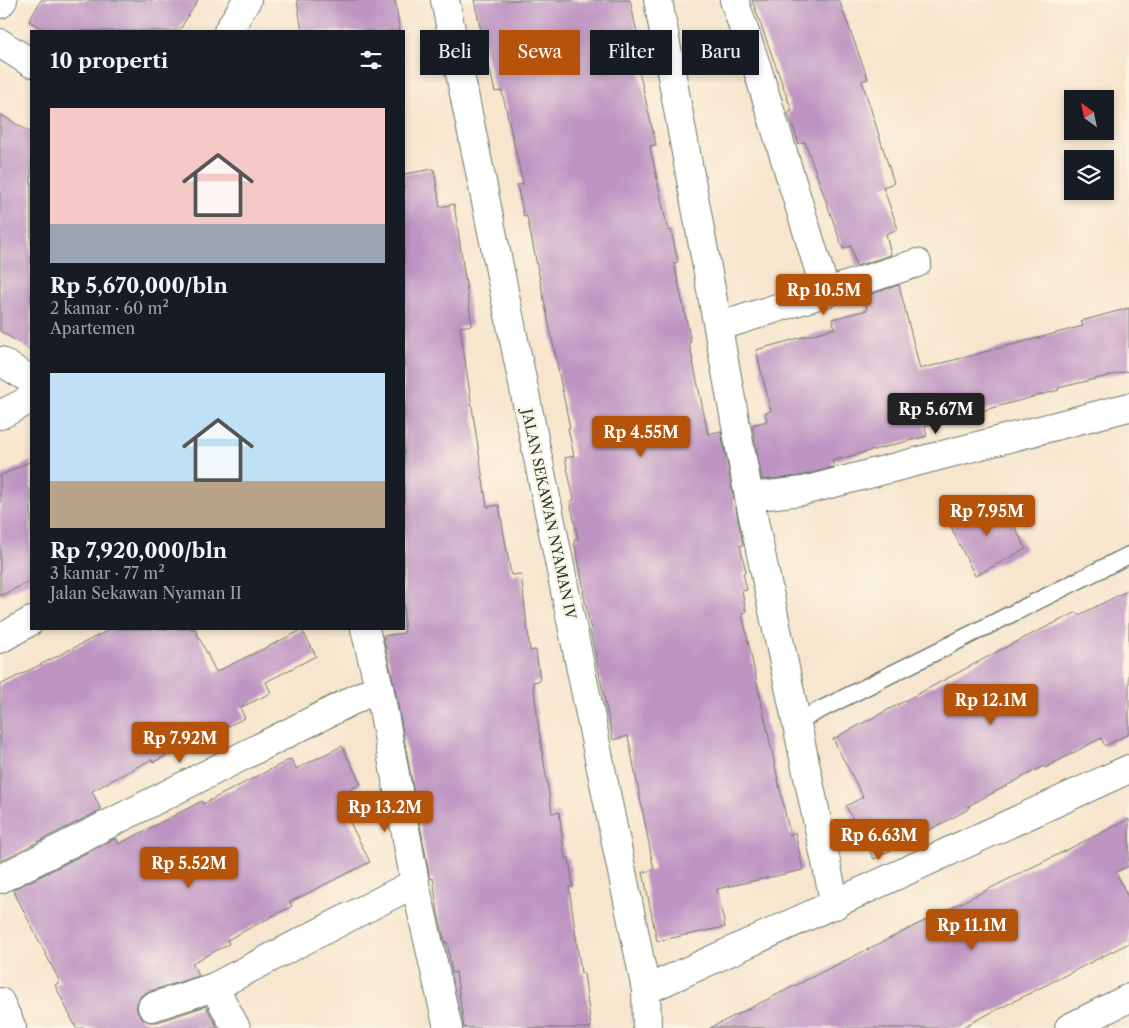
<!DOCTYPE html>
<html lang="id">
<meta charset="utf-8">
<style>
:root{--surface:#171b24;--page:#20242c;--text:#f1f3f6;--muted:#9ea1a6;--accent:#b45309}
body{margin:0;font-family:"Libre Caslon Text",serif;background:var(--page);color:var(--text);height:100vh;display:flex;flex-direction:column;font-size:19px;white-space:nowrap}
*{box-sizing:border-box;margin:0}
p{font-size:16px;color:var(--muted)}
.icon{flex:none;width:28px;height:28px;fill:none;stroke:currentColor;stroke-width:2;stroke-linecap:round;stroke-linejoin:round}
.map{position:relative;flex:1;overflow:hidden}
.side{position:absolute;left:30px;top:30px;width:375px;height:600px;display:flex;flex-direction:column;background:var(--surface);border-radius:0px;box-shadow:0 2px 8px #0003}
.side>*{flex:none}
.banner{position:absolute;left:420px;top:30px;width:475px;height:45px;display:flex;gap:10px}
.needle{width:32px;rotate:327deg}
.fabs{position:absolute;left:1064px;top:90px;display:grid;gap:10px}
.fabs a{display:grid;place-items:center;width:50px;height:50px;border-radius:0px;background:var(--surface);box-shadow:0 2px 8px #0003;font-size:25px}
.price{position:absolute;translate:-50% -42px;padding:0 11px;border-radius:5px;background:var(--accent);color:#fff;font-size:16px;line-height:32px;filter:drop-shadow(0 1px 2px #0008)}
.price::after{content:'';position:absolute;left:50%;top:30px;width:15px;height:11px;margin-left:-8px;background:inherit;clip-path:polygon(0 0,100% 0,50% 100%)}
.price.on{background:#222;color:#fff}
ul{padding:0;list-style:none}
li{display:grid;align-content:center;gap:10px;height:265px;padding:0 20px}
li span{display:grid;place-items:center;height:155px;border-radius:0px;color:#555}
li>.icon{margin-inline-start:auto}
span .icon{width:90px;height:90px;fill:#fffc;stroke-width:1}
li b{font-size:21px}
h2{display:flex;justify-content:space-between;align-items:center;height:60px;padding:0 20px;font-size:21px}
.tag{padding:0 18px;border-radius:0px;background:var(--surface);box-shadow:0 2px 8px #0003;font-size:18px;line-height:45px}
.tag.on{background:var(--accent);color:#fff}
.map>svg:first-child{display:block}
.building{fill:#be94c2}
.lines{fill:none;stroke-linecap:round;stroke-linejoin:round}
.lane-casing{stroke:#6b786a;stroke-width:19}
.street-casing{stroke:#6b786a;stroke-width:30}
.lane{stroke:#fff;stroke-width:16}
.street{stroke:#fff;stroke-width:28}
.labels{text-anchor:middle;stroke-width:5;stroke-linejoin:round;paint-order:stroke}
.street-label{font-size:14px;fill:#1f3d34;stroke:#fcf5e5}
</style>
<div class="map">
<svg width="1129" height="1028" viewBox="0 0 1129 1028">
<rect width="100%" height="100%" fill="#fcf5e5"/>
<filter id="ink" filterUnits="userSpaceOnUse"><feTurbulence type="fractalNoise" baseFrequency=".02" numOctaves="2"/><feDisplacementMap in="SourceGraphic" scale="10" xChannelSelector="R" yChannelSelector="G"/><feConvolveMatrix kernelMatrix="1 2 1 2 8 2 1 2 1" color-interpolation-filters="sRGB"/></filter>
<filter id="wash" filterUnits="userSpaceOnUse"><feTurbulence type="fractalNoise" baseFrequency=".0096" numOctaves="4" result="noise"/><feDisplacementMap in="SourceGraphic" scale="20" xChannelSelector="R" yChannelSelector="G"/><feGaussianBlur stdDeviation="1.12" result="paint"/><feColorMatrix in="noise" values="0 0 0 0 0 0 0 0 0 0 0 0 0 0 0 0 0 1.4 0 .05"/><feComposite in="paint" operator="in"/></filter>
<g filter="url(#wash)">
<rect width="100%" height="100%" fill="#f7e5cd"/>
<g id="blocks">
<g class="building">
<path d="M 41,0 L 198,0 L 179,31 L 46,31 L 29,21 Z"/>
<path d="M 297,0 L 395,0 L 400,31 L 302,31 Z"/>
<path d="M 474,0 L 630,0 L 643,61 L 637,62 L 656,145 L 650,146 L 668,231 L 671,230 L 678,262 L 674,263 L 691,342 L 689,342 L 708,434 L 721,431 L 743,545 L 740,545 L 746,572 L 743,573 L 747,590 L 742,591 L 746,612 L 742,613 L 790,835 L 795,832 L 803,870 L 717,889 L 725,927 L 657,941 L 643,872 L 654,870 L 628,736 L 613,740 L 590,630 L 591,630 L 583,591 L 584,590 L 574,540 L 578,539 L 570,501 L 574,500 L 565,458 L 574,456 L 568,428 L 570,428 L 527,216 L 524,217 L 517,185 L 523,184 L 502,91 L 495,92 Z"/>
<path d="M 752,0 L 839,0 L 868,79 L 862,81 L 894,183 L 883,187 L 898,229 L 886,234 L 891,255 L 856,266 L 851,246 L 843,249 L 805,142 L 799,144 L 788,113 L 792,111 Z"/>
<path d="M 0,114 L 31,133 L 31,350 L 0,331 Z"/>
<path d="M 434,169 L 440,207 L 454,204 L 472,325 L 460,327 L 487,507 L 499,505 L 511,575 L 521,574 L 530,651 L 536,650 L 540,681 L 533,682 L 539,731 L 552,813 L 559,812 L 565,858 L 569,858 L 573,887 L 569,887 L 581,973 L 584,973 L 591,1028 L 464,1028 L 456,972 L 452,973 L 447,942 L 445,943 L 438,913 L 433,878 L 430,879 L 394,684 L 383,636 L 404,633 L 404,174 Z"/>
<path d="M 899,285 L 920,369 L 1083,326 L 1081,321 L 1129,308 L 1129,371 L 1058,388 L 1059,390 L 925,426 L 927,436 L 832,461 L 834,467 L 800,476 L 762,480 L 752,425 L 767,421 L 765,413 L 771,411 L 756,350 L 835,328 L 832,319 L 867,310 L 864,296 Z"/>
<path d="M 31,461 L 31,581 L 0,596 L 0,476 Z"/>
<path d="M 1000,498 L 1026,549 L 975,576 L 949,523 Z"/>
<path d="M 1129,590 L 1129,734 L 1105,746 L 1101,738 L 1045,768 L 1044,766 L 968,806 L 969,809 L 874,859 L 846,806 L 863,797 L 833,739 L 1012,644 L 1077,612 L 1079,615 Z"/>
<path d="M 111,629 L 195,629 L 216,672 L 302,630 L 316,656 L 266,682 L 271,693 L 240,708 L 245,718 L 153,762 L 152,759 L 92,791 L 101,810 L 0,861 L 0,685 Z"/>
<path d="M 342,746 L 361,784 L 337,797 L 370,862 L 290,902 L 292,906 L 227,940 L 229,944 L 192,963 L 199,976 L 147,992 L 141,996 L 137,1003 L 137,1011 L 141,1018 L 149,1022 L 157,1022 L 206,1006 L 218,1028 L 76,1028 L 55,985 L 60,982 L 13,890 L 116,838 L 119,844 L 202,801 L 203,804 L 291,759 L 296,769 Z"/>
<path d="M 1129,819 L 1129,866 L 1116,872 L 1129,899 L 1129,943 L 961,1028 L 710,1028 Z"/>
</g>
</g>
</g>
<g filter="url(#ink)">
<use href="#blocks" fill-opacity="0" stroke="#6b786a" stroke-width="1"/>
<g class="lines">
<g class="lane-casing">
<path id="lane" d="M 796,722 L 1129,555"/>
</g>
<g class="street-casing">
<g id="street">
<path d="M 445,0 L 646,990 L 647,1028"/>
<path d="M 658,0 L 749,497 L 835,905"/>
<path d="M 734,0 L 758,71 L 826,293"/>
<path d="M 0,4 L 3,0"/>
<path d="M 228,31 L 247,0"/>
<path d="M 0,43 L 31,63"/>
<path d="M 718,327 L 917,263"/>
<path d="M 0,361 L 31,380"/>
<path d="M 0,415 L 31,399"/>
<path d="M 749,497 L 803,491 L 1129,407"/>
<path d="M 365,629 L 379,687 L 415,883 L 448,1028"/>
<path d="M 0,639 L 31,621"/>
<path d="M 0,879 L 379,687"/>
<path d="M 214,987 L 236,1028"/>
<path d="M 646,990 L 1129,769"/>
<path d="M 0,1002 L 12,1028"/>
<path d="M 152,1007 L 214,987 L 415,883"/>
<path d="M 1069,1028 L 1129,998"/>
</g>
</g>
<use href="#lane" class="lane"/>
<use href="#street" class="street"/>
</g>
</g>
<g class="labels">
<g class="street-label">
<text transform="translate(549 514) rotate(78)" y="5">JALAN SEKAWAN NYAMAN IV</text>
</g>
</g>
</svg>
<div class="fabs">
<a><svg class="needle" viewBox="-14 -14 28 28"><path d="M0-13l5 13h-10z" fill="#e53935"/><path d="M0 13l5-13h-10z" fill="#9ea1a6"/></svg></a>
<a><svg class="icon" aria-label="layers" viewBox="0 0 24 24"><path d="M12 4l9 5-9 5-9-5zM3 14l9 5 9-5"/></svg></a>
</div>
<b class="price" style="left:824px;top:316px">Rp 10.5M</b>
<b class="price on" style="left:936px;top:435px">Rp 5.67M</b>
<b class="price" style="left:641px;top:458px">Rp 4.55M</b>
<b class="price" style="left:987px;top:537px">Rp 7.95M</b>
<b class="price" style="left:991px;top:726px">Rp 12.1M</b>
<b class="price" style="left:180px;top:764px">Rp 7.92M</b>
<b class="price" style="left:385px;top:833px">Rp 13.2M</b>
<b class="price" style="left:879px;top:861px">Rp 6.63M</b>
<b class="price" style="left:189px;top:889px">Rp 5.52M</b>
<b class="price" style="left:972px;top:951px">Rp 11.1M</b>
<div class="banner">
<a class="tag">Beli</a>
<a class="tag on">Sewa</a>
<a class="tag">Filter</a>
<a class="tag">Baru</a>
</div>
<section class="side">
<h2>10 properti<svg class="icon" aria-label="filters" viewBox="0 0 24 24"><path d="M4 7h16M4 17h16"/><circle cx="9" cy="7" r="2"/><circle cx="15" cy="17" r="2"/></svg></h2>
<ul>
<li><span style="background:linear-gradient(#f6c9c9 75%,#9aa5b1 0)"><svg class="icon" aria-label="home" viewBox="0 0 24 24"><path d="M3 11l9-7 9 7M6 9v11h12V9"/></svg></span><div><b>Rp 5,670,000/bln</b><p>2 kamar · 60 m²</p><p>Apartemen</p></div></li>
<li><span style="background:linear-gradient(#bfe0f5 70%,#b9a48a 0)"><svg class="icon" aria-label="home" viewBox="0 0 24 24"><path d="M3 11l9-7 9 7M6 9v11h12V9"/></svg></span><div><b>Rp 7,920,000/bln</b><p>3 kamar · 77 m²</p><p>Jalan Sekawan Nyaman II</p></div></li>
</ul>
</section>
</div>
